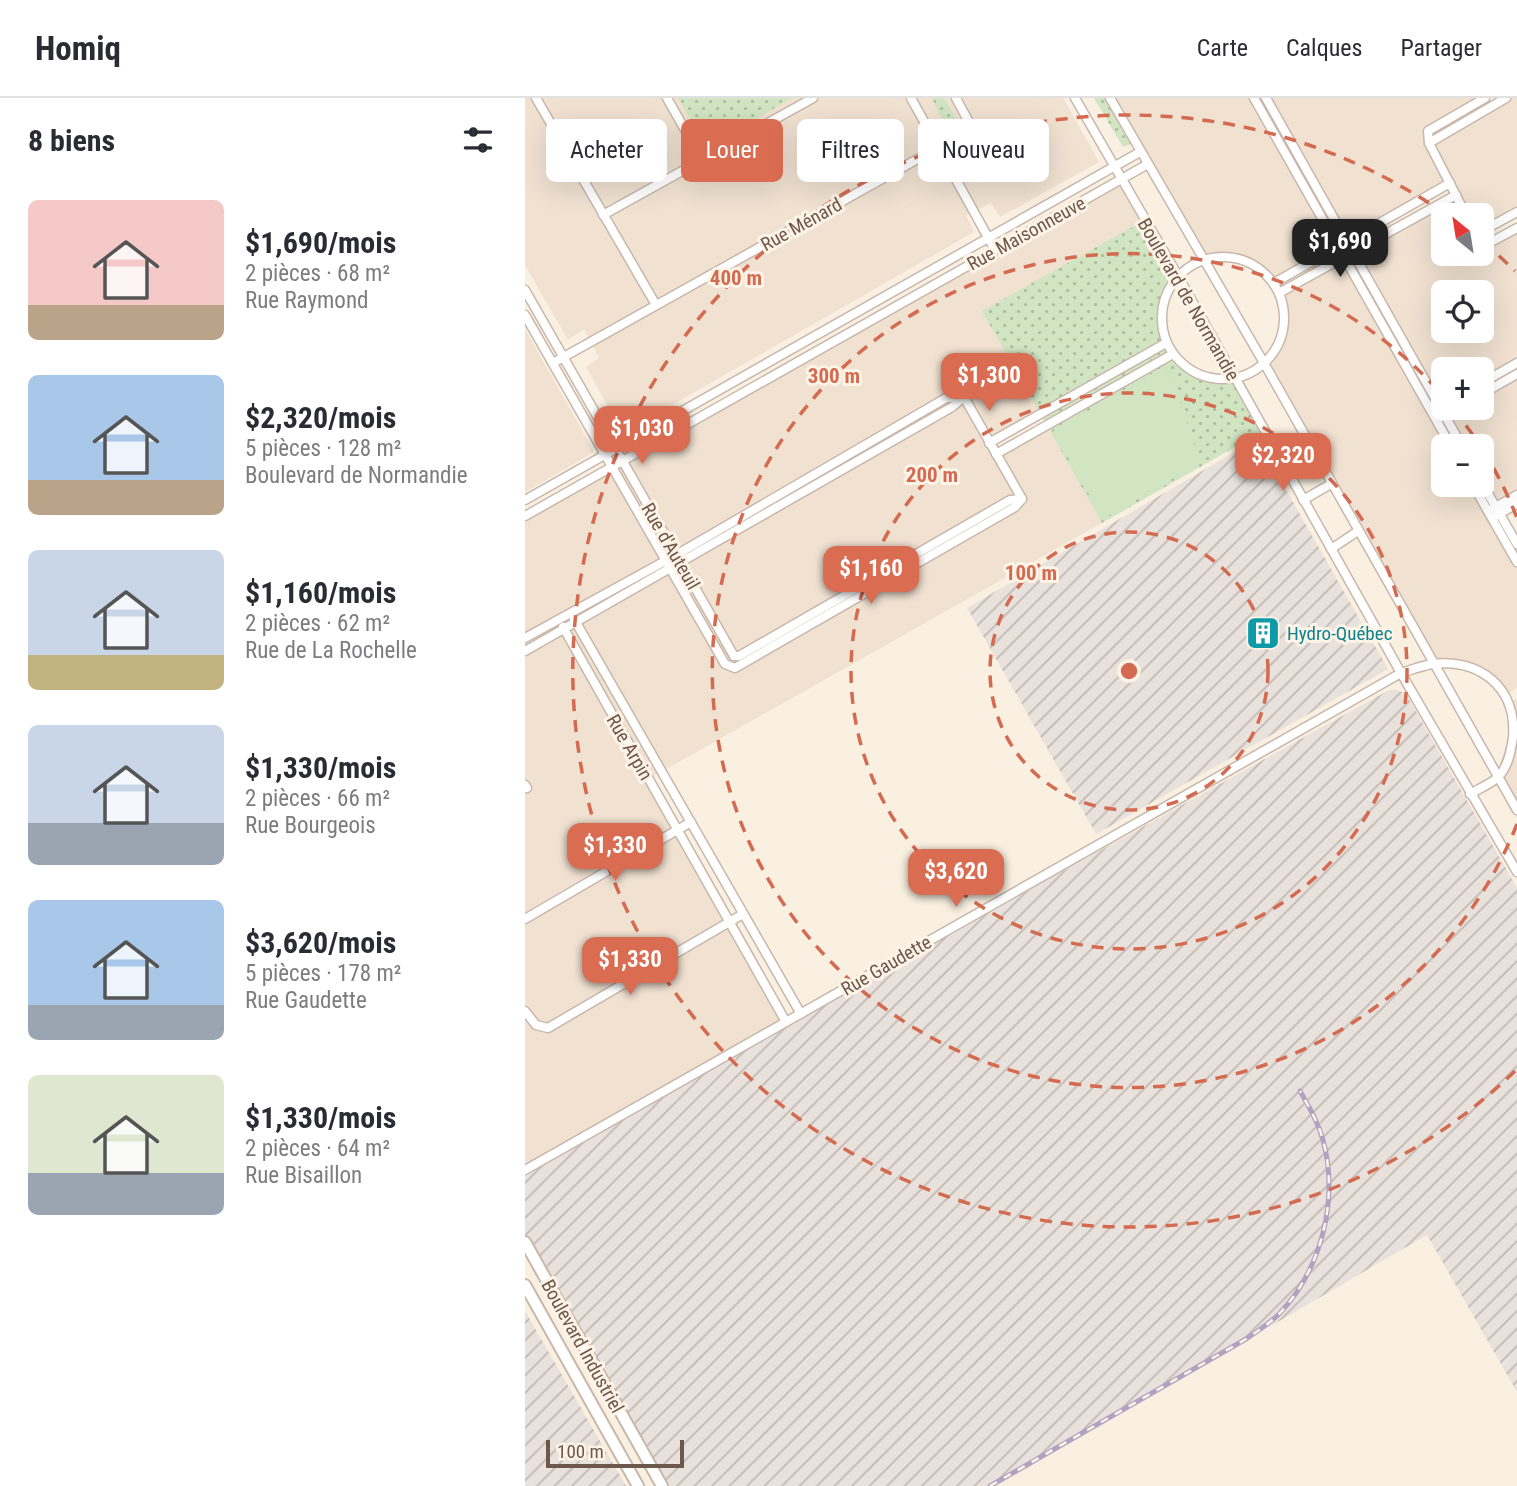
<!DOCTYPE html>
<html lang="fr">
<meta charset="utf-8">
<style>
:root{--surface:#fff;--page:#f2f2f3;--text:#2b2b33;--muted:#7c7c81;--line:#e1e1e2;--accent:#d96c51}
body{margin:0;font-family:"Roboto Condensed",sans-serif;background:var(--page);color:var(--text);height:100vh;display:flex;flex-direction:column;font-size:26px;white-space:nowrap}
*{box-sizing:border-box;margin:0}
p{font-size:23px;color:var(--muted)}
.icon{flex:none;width:38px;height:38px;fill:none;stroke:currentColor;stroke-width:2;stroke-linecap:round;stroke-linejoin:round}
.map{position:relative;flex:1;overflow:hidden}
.sheet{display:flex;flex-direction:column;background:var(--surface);width:525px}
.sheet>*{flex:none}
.top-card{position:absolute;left:21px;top:21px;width:665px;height:63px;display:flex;gap:14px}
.needle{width:46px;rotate:330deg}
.tools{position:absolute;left:906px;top:105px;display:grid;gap:14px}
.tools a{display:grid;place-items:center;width:63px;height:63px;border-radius:10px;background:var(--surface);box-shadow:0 7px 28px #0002;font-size:35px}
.scale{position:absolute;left:21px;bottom:18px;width:138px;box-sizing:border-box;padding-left:7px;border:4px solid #6e574b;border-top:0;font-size:19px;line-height:24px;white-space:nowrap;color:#6e574b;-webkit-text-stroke:5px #fdf4e7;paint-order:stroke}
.price{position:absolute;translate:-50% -60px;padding:0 16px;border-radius:14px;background:var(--accent);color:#fff;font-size:23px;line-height:46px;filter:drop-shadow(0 2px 4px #0008)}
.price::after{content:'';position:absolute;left:50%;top:42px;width:21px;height:16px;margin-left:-10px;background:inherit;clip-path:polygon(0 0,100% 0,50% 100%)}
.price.on{background:#222;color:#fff}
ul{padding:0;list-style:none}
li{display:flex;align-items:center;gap:21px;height:175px;padding:0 28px}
li span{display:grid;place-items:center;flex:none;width:196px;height:140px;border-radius:10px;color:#555}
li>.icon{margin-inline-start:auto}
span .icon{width:84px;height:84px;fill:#fffc;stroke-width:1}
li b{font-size:30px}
h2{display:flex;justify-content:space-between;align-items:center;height:84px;padding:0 28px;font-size:30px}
.pill{padding:0 24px;border-radius:10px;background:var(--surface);box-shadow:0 7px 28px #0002;font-size:24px;line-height:63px}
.pill.on{background:var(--accent);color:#fff}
header{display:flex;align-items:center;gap:42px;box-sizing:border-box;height:98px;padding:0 35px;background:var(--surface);border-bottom:2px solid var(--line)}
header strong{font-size:33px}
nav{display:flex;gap:38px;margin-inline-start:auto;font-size:24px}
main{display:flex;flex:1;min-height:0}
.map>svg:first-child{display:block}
.residential{fill:#f0e1d1;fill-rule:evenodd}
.industrial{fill:url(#industrial-furrows)}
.green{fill:url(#green-dots)}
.pitch{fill:#d1e5c2}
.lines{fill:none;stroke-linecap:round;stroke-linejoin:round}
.minor-casing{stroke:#c8b7aa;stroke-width:11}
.tertiary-casing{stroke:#c8b7aa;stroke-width:14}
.minor{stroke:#fff;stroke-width:8}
.tertiary{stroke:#fff;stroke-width:10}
.rail-casing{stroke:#b2a2c1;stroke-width:5}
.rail{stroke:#fdf4e7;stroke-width:2.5;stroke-dasharray:8;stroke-linecap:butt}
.ring{fill:none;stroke:#d46b51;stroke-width:3.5;stroke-dasharray:12 9}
.labels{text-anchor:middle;stroke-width:6;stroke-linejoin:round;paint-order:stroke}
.street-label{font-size:19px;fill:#6e574b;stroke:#fdf4e7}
.culture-label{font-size:19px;fill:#0d838f;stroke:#fdf4e7;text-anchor:start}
.centre{fill:#d46b51;stroke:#fdf4e7;stroke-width:3.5}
.ring-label{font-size:21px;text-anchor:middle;font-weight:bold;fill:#d46b51;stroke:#fdf4e7;stroke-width:6;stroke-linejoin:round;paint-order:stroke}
</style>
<header>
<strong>Homiq</strong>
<nav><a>Carte</a><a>Calques</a><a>Partager</a></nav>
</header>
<main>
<section class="sheet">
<h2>8 biens<svg class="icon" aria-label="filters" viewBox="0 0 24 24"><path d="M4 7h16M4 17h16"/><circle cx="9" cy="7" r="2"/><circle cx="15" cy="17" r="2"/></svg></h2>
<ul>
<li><span style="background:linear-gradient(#f6c9c9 75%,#b9a48a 0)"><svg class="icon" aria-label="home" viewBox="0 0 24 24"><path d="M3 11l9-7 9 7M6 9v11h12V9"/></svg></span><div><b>$1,690/mois</b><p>2 pièces · 68 m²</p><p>Rue Raymond</p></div></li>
<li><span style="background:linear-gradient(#a9c7e8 75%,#b9a48a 0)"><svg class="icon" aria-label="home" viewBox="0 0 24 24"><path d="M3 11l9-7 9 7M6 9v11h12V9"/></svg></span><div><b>$2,320/mois</b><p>5 pièces · 128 m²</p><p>Boulevard de Normandie</p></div></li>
<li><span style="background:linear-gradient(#c9d6e8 75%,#c2b280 0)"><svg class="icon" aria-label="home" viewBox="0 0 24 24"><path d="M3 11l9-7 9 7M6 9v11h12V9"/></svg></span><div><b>$1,160/mois</b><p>2 pièces · 62 m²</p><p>Rue de La Rochelle</p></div></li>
<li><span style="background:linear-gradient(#c9d6e8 70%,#9aa5b1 0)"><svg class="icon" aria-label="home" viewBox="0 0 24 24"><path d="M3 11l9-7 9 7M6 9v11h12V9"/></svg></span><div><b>$1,330/mois</b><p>2 pièces · 66 m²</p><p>Rue Bourgeois</p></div></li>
<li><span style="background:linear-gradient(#a9c7e8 75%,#9aa5b1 0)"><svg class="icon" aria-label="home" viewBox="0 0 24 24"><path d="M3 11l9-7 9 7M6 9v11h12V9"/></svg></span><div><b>$3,620/mois</b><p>5 pièces · 178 m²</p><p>Rue Gaudette</p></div></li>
<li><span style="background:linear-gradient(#dfe7d0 70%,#9aa5b1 0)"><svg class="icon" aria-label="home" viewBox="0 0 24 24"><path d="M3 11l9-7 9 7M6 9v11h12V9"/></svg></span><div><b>$1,330/mois</b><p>2 pièces · 64 m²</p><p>Rue Bisaillon</p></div></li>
</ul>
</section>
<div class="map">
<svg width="992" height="1388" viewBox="0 0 992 1388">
<defs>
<pattern id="industrial-furrows" width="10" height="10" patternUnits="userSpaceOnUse" patternTransform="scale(1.75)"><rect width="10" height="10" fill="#e9e2dc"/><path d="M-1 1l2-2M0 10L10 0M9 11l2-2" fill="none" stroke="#c1bab4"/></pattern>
<pattern id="green-dots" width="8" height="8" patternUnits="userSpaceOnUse" patternTransform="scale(1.75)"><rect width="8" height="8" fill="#d1e5c2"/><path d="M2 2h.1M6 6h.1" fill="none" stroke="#aebca0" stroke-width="1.8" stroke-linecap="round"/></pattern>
</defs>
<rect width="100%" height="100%" fill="#f9f0e1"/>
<g class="residential">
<path d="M 0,0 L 538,0 L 574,64 L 475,119 L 466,105 L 441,117 L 449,134 L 98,335 L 61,269 L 74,260 L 59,231 L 43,242 L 0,167 Z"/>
<path d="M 581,0 L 729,0 L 813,149 L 749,185 L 740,175 L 723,164 L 712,160 L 700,158 L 679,161 L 615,54 L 605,44 Z"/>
<path d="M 741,0 L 960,0 L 903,33 L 903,44 L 981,0 L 992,0 L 992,114 L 957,133 L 957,117 L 919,117 L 919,156 L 957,156 L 957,139 L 967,144 L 992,130 L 992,265 L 957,285 L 957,271 L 919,271 L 919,307 L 915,309 L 827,155 L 930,97 L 925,86 L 821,144 ZM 919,194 L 957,194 L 957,233 L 919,233 Z"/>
<path d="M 596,81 L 620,122 L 515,316 L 465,344 L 471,355 L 522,327 L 577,425 L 127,679 L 152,732 L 261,924 L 0,1072 L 0,421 ZM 421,300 L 438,300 L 162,461 L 157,454 Z"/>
<path d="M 819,159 L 926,348 L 919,348 L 919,387 L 948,387 L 992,465 L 992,590 L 982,596 L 949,570 L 908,566 L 739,265 L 750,251 L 757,234 L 758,210 L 754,195 Z"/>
<path d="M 0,231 L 69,354 L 0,394 Z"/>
<path d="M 992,276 L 992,396 L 972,408 L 957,383 L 957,348 L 937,348 L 919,318 L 933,310 L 957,310 L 957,296 Z"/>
<path d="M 992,601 L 992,713 L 973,679 L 983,662 L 987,604 Z"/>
</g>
<g class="industrial">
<path d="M 732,341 L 863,571 L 571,736 L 442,510 Z"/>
<path d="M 864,592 L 872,592 L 881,596 L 992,790 L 992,1294 L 902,1137 L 471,1388 L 137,1388 L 0,1143 L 0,1072 Z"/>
<path d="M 0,1213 L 101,1388 L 0,1388 Z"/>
</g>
<g class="green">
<path d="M 153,0 L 267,0 L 182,49 Z"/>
<path d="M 407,0 L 419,0 L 434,25 L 421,31 Z"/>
<path d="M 569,0 L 582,0 L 610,44 L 598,49 Z"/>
<path d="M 620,122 L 652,177 L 636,201 L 634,225 L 641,251 L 661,270 L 683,278 L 707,280 L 738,333 L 577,425 L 457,213 Z"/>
</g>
<path class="pitch" d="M 632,273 L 647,277 L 675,365 L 578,421 L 528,333 Z"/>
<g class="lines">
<g class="minor-casing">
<g id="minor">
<path d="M 11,0 L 131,207"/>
<path d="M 142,0 L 177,62"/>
<path d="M 386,0 L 470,152"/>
<path d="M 550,0 L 653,178 L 876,575 L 992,774"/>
<path d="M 585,0 L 739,265 L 992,712"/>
<path d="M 729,0 L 926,348"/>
<path d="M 741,0 L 937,348"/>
<path d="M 904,45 L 981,0"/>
<path d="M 78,117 L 288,0"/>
<path d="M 941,117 L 904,45 L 903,33 L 960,0"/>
<path d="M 957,133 L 992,114"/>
<path d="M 957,139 L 966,144 L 992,130"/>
<circle cx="698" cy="220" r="61"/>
<path d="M 749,185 L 925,85"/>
<path d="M 0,192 L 209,558"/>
<path d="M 754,195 L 931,97"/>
<path d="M 0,217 L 200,566 L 210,570 L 490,409 L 497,401 L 439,299"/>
<path d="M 28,265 L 414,49 L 446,28 L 431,0"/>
<path d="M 957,285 L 992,265"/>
<path d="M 957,296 L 992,276"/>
<path d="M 917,319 L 933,310"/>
<path d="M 464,345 L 641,245"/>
<path d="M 471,356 L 648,256"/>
<path d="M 957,385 L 992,446"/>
<path d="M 948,387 L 992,464"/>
<path d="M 0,402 L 615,54"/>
<path d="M 778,402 L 806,386"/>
<path d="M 967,411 L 992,397"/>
<path d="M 972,417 L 992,406"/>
<path d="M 0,418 L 623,66"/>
<path d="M 806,451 L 833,433"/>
<path d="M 49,521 L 276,916"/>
<path d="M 38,529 L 261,924"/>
<path d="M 0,540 L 151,457 L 421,300 L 439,299"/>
<path d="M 0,553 L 427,309 L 439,299"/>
<path d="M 209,558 L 214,558 L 485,402 L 497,401"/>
<path d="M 0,687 L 2,690"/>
<path d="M 0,821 L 166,724"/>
<path d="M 0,913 L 11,927 L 23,930 L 218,816"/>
<path d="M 0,1072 L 876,575 C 886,572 896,568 907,566 C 954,560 992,589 988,639 C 986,653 983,669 973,679 C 966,686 953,691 945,696"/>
</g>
</g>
<g class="tertiary-casing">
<g id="tertiary">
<path d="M 0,1144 L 137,1388"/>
<path d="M 0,1187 L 113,1388"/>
</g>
</g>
<use href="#minor" class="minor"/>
<use href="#tertiary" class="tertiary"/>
<g class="rail-casing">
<path id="rail" d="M 465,1388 L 721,1241 C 733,1233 745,1225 755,1215 C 797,1170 814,1101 798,1042 C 793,1024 784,1009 775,993"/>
</g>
<use href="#rail" class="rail"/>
</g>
<g class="ring">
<circle cx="604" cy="573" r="139"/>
<circle cx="604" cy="573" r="278"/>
<path d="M992 726A417 417 0 1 1 919 299M928 311A417 417 0 0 1 954 346M958 352A417 417 0 0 1 992 420"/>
<path d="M990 973A556 556 0 1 1 919 115M958 144A556 556 0 0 1 990 173"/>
</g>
<defs>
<g id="building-square" transform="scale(1.75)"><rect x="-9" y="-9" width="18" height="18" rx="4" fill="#0f9aa8" stroke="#fdf4e7"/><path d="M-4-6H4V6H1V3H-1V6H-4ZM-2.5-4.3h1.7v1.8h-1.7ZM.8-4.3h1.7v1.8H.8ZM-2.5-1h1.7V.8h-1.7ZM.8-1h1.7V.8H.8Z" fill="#fff"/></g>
</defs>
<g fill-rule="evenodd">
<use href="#building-square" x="738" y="535"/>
</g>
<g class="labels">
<g class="street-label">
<text transform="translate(276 126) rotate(-29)" y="7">Rue Ménard</text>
<text transform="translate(501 135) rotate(-29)" y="7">Rue Maisonneuve</text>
<text transform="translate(664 201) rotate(60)" y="7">Boulevard de Normandie</text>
<text transform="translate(146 448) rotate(60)" y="7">Rue d'Auteuil</text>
<text transform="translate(105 649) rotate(60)" y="7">Rue Arpin</text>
<text transform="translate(361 867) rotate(-30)" y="7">Rue Gaudette</text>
<text transform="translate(58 1248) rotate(61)" y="7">Boulevard Industriel</text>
</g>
<g class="culture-label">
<text x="762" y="542">Hydro-Québec</text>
</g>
</g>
<circle cx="604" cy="573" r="10" class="centre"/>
<g class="ring-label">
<text x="211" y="187">400 m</text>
<text x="309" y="285">300 m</text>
<text x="407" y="384">200 m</text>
<text x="506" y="482">100 m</text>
</g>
</svg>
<div class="tools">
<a><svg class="needle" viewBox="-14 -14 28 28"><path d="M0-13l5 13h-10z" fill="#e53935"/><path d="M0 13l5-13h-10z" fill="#7c7c81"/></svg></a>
<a><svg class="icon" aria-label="locate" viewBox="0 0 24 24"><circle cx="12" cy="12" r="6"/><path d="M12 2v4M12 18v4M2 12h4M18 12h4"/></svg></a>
<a>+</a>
<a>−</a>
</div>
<div class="scale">100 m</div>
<b class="price on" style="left:815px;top:181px">$1,690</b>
<b class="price" style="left:464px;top:315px">$1,300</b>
<b class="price" style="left:117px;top:368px">$1,030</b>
<b class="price" style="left:758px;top:395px">$2,320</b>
<b class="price" style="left:346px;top:508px">$1,160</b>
<b class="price" style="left:90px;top:785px">$1,330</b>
<b class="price" style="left:431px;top:811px">$3,620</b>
<b class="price" style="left:105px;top:899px">$1,330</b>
<div class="top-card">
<a class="pill">Acheter</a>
<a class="pill on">Louer</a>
<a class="pill">Filtres</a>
<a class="pill">Nouveau</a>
</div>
</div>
</main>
